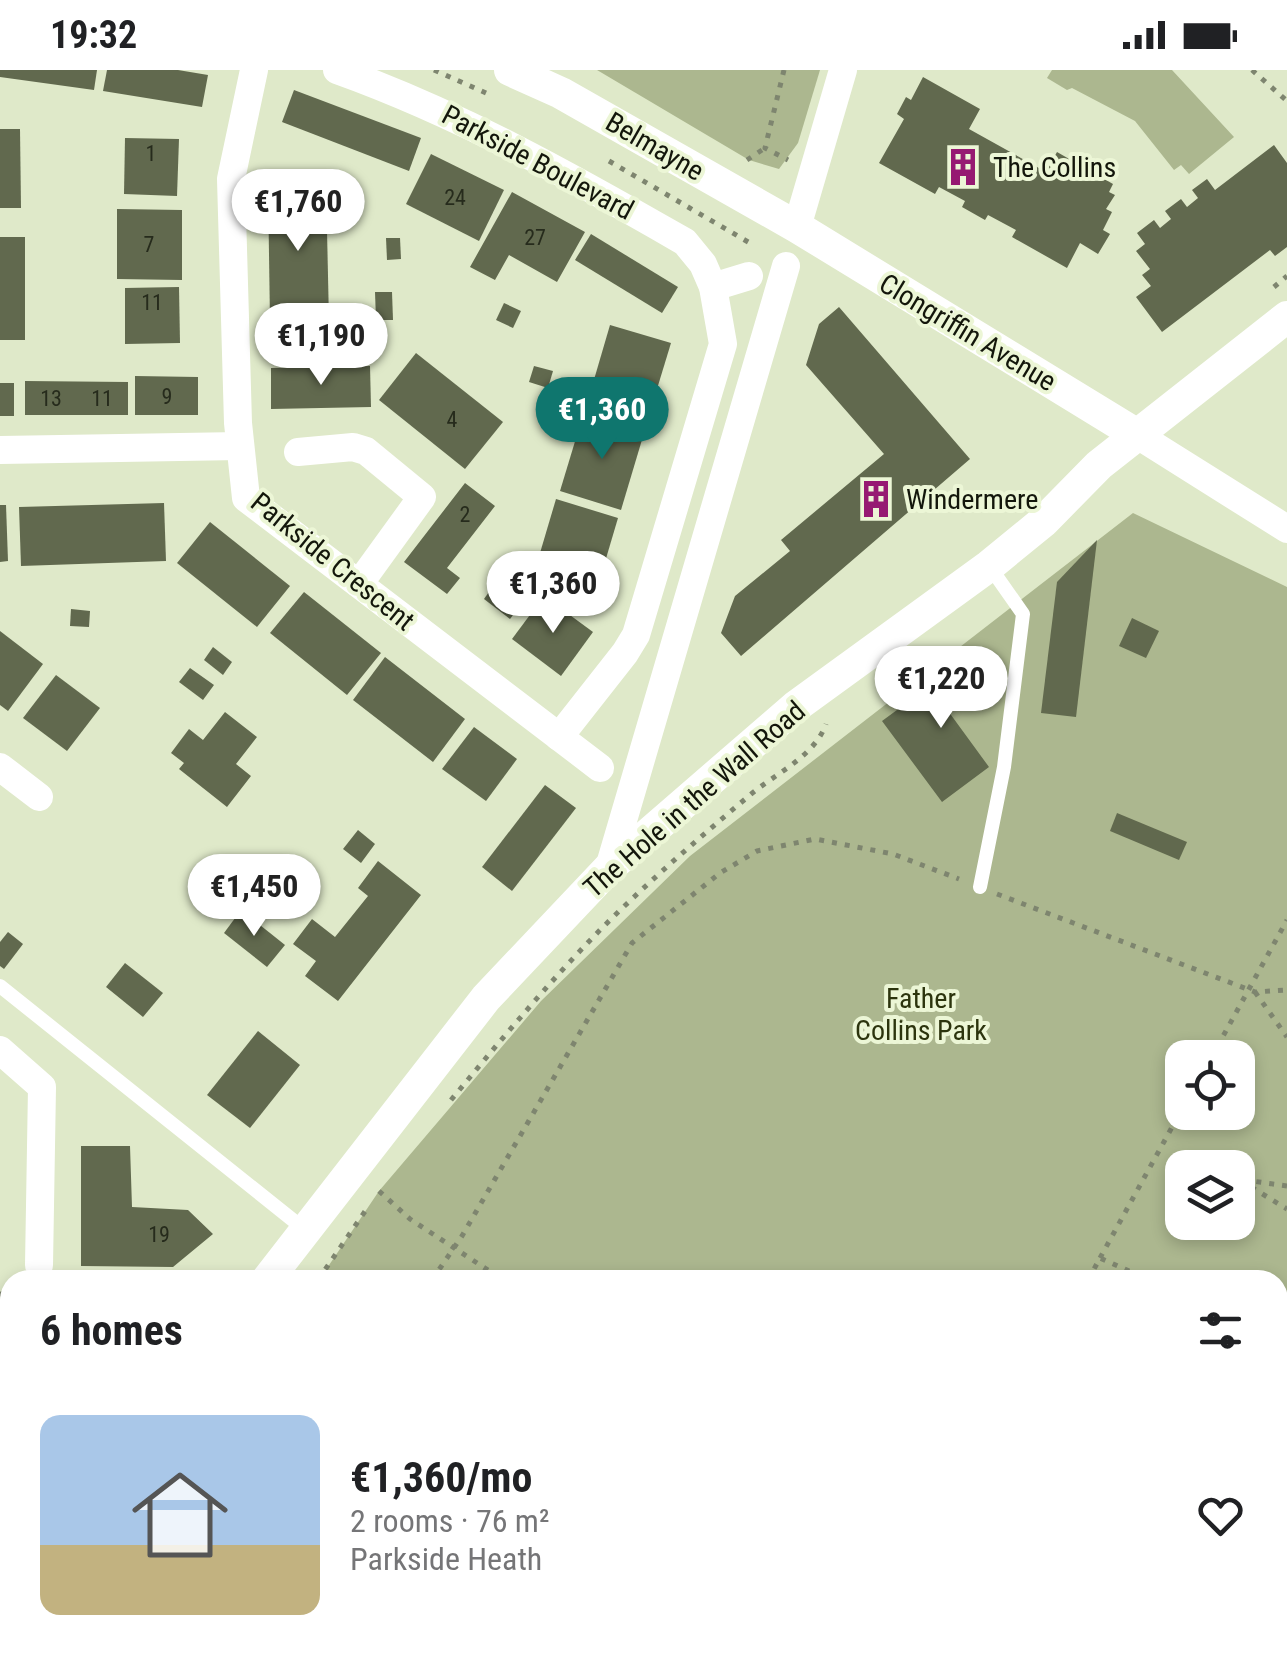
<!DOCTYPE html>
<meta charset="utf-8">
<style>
:root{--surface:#fff;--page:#f2f2f2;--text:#202124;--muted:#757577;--line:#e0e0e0;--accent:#0f766e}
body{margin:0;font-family:"Roboto Condensed",sans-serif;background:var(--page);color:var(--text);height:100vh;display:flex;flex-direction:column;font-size:38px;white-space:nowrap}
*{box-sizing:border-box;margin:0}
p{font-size:32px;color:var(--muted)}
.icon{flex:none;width:55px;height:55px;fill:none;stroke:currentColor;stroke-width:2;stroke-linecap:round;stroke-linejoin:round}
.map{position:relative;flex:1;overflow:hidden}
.sheet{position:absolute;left:0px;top:1200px;width:1288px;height:392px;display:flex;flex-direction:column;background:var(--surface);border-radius:30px 30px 0 0;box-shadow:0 5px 15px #0003}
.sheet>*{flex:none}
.buttons{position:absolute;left:1165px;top:970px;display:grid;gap:20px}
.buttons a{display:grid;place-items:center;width:90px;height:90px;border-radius:20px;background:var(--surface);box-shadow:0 5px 15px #0003;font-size:50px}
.price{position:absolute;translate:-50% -85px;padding:0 22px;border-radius:35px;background:#fff;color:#222;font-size:32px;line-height:65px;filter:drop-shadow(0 2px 5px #0008)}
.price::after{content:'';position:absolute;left:50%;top:60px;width:30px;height:22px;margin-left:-15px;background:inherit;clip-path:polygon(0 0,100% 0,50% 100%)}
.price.current{background:var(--accent);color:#fff}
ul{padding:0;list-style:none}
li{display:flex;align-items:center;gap:30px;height:250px;padding:0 40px}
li+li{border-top:2px solid var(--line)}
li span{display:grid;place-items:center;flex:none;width:280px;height:200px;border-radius:20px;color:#555}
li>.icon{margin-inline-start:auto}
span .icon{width:120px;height:120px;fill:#fffc;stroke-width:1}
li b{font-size:42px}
h2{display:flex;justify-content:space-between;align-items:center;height:120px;padding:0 40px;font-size:42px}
.status{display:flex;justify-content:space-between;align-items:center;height:70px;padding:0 50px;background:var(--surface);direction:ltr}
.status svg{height:28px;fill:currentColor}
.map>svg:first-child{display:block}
.green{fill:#acb78f;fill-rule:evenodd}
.water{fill:#daa6c4}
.building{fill:#61694e}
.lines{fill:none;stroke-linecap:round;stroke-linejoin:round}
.path{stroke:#7e856f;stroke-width:5;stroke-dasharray:5 8;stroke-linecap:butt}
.service{stroke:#fff;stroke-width:14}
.minor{stroke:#fff;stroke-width:28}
.tertiary{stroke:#fff;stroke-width:32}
.labels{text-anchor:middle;stroke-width:8;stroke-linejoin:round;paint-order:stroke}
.number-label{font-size:22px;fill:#262b1c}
.street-label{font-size:28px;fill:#13160b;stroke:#ecf6d6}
.poi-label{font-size:28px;fill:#13160b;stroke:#ecf6d6;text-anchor:start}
.park-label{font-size:28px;fill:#2c340d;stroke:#ecf6d6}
</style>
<div class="status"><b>19:32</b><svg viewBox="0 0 49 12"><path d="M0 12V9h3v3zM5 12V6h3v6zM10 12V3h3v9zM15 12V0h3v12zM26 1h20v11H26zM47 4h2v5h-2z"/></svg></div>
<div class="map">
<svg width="1287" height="1591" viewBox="0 0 1287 1591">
<rect width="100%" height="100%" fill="#dfe9c9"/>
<g class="green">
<path d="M 597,0 L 820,0 L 798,73 L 779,99 L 749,90 Z"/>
<path d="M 1052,0 L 1172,0 L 1234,67 L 1189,104 L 1181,95 L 1174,100 L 1135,51 L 1072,18 L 1067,20 L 1047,8 Z"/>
<path d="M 1133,443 L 1287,517 L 1287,1591 L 116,1591 L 126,1582 L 1278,1582 L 1278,1210 L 319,1210 L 379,1121 L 541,931 L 690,786 ZM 1182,988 L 1238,988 L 1238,1042 L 1182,1042 ZM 1182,1098 L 1238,1098 L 1238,1152 L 1182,1152 Z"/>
</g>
<path class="water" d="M 1006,1583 L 1006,1582 L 1164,1583 L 1162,1591 L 1003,1591 Z"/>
<g class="building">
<path d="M 0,0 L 97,0 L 94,20 L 0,7 Z"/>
<path d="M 107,0 L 178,0 L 208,5 L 202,37 L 103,21 Z"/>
<path d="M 923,7 L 980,39 L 969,59 L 1046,102 L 1057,82 L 1113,114 L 1109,122 L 1115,125 L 1106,139 L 1112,142 L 1103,160 L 1110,164 L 1098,184 L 1080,173 L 1067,198 L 1012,167 L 1016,160 L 988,145 L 985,150 L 962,137 L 965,131 L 939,117 L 935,124 L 879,93 L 904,49 L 897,44 L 906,27 L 911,30 Z"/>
<path d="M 294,20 L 421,68 L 409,101 L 282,52 Z"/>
<path d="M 0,59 L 20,59 L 21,138 L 0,138 Z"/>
<path d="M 125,68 L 179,69 L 177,126 L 124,124 Z"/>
<path d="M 1274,75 L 1287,93 L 1287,177 L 1275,186 L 1270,180 L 1162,262 L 1136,227 L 1151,216 L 1142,205 L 1150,199 L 1136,181 L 1145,174 L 1137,163 L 1154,150 L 1160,158 L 1171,149 L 1165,141 L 1181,129 L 1187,137 L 1198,128 L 1192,120 L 1207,109 L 1215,120 Z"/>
<path d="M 431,84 L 504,120 L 479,171 L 406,134 Z"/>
<path d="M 326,115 L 329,251 L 270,252 L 268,116 Z"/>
<path d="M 512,122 L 585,162 L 557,212 L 509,185 L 495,210 L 470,197 Z"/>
<path d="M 117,139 L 182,140 L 182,210 L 117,209 Z"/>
<path d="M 591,164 L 678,217 L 662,243 L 575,190 Z"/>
<rect x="0" y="167" width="25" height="103"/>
<path d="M 386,168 L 400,168 L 401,189 L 387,190 Z"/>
<path d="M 179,217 L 180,273 L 125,274 L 125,218 Z"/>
<path d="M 375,222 L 392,222 L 393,250 L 376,250 Z"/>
<path d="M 504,233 L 521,241 L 513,258 L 496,250 Z"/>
<path d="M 839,237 L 970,389 L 741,586 L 721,563 L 735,526 L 790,481 L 781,470 L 884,384 L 806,295 L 819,254 Z"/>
<path d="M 610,255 L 671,273 L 646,355 L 586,337 Z"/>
<path d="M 416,283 L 503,352 L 465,399 L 379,330 Z"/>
<path d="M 370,296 L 371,337 L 271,339 L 271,298 Z"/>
<path d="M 534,296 L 553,301 L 548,318 L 529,312 Z"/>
<path d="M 135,306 L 198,307 L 198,345 L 135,345 Z"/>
<path d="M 25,311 L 128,312 L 128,345 L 25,345 Z"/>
<rect x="0" y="313" width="14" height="33"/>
<path d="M 583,345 L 644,363 L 621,440 L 560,421 Z"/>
<path d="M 465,413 L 495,436 L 447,498 L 460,508 L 447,524 L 404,492 Z"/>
<path d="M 556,429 L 618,448 L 594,529 L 532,510 Z"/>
<path d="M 164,433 L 166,491 L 21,496 L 19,437 Z"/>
<path d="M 0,435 L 6,435 L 8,491 L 0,492 Z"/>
<path d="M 210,452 L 290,516 L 257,557 L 177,493 Z"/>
<path d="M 1097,470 L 1076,647 L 1041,643 L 1057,512 Z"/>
<path d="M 491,519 L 517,540 L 510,549 L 484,529 Z"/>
<path d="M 304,522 L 381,583 L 347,625 L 270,563 Z"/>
<path d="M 544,526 L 593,562 L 561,606 L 512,569 Z"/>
<path d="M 71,539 L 90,541 L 89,557 L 70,556 Z"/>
<path d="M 1132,548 L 1159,561 L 1146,588 L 1119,576 Z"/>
<path d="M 0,561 L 43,594 L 8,641 L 0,635 Z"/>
<path d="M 213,577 L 232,592 L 223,605 L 204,590 Z"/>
<path d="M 980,579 L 993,597 L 943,634 L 989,697 L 942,732 L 882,651 Z"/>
<path d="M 385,587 L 465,649 L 433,692 L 353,630 Z"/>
<path d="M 190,598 L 214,615 L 203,630 L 179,612 Z"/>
<path d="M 56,605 L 100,638 L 67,681 L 23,648 Z"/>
<path d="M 225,642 L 257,667 L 236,694 L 251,706 L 227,737 L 179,699 L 184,693 L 171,683 L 189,659 L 203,670 Z"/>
<path d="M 474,657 L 517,689 L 486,731 L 442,699 Z"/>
<path d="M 545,715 L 576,738 L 512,821 L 482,797 Z"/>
<path d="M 1117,743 L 1187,772 L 1179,790 L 1110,761 Z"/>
<path d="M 358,760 L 375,774 L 361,793 L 343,779 Z"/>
<path d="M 378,791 L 421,825 L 338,931 L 305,906 L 316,891 L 293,874 L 312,849 L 335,867 L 368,826 L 358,818 Z"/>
<path d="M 241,840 L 285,875 L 267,897 L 224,863 Z"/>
<path d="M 8,862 L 23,874 L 4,899 L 0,896 L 0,872 Z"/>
<path d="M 125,893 L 163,923 L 143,947 L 106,917 Z"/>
<path d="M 258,961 L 300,995 L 250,1058 L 207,1025 Z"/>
<path d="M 81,1076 L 130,1076 L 132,1137 L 188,1140 L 213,1164 L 173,1197 L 81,1196 Z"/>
<rect x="0" y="1256" width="10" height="63"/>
</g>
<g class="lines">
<g class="path">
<path d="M 434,0 L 486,23"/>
<path d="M 784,0 L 765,78 L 788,90"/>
<path d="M 1252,0 L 1287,31"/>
<path d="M 747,90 L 765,78"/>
<path d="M 609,91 L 755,176"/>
<path d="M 1274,217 L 1287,206"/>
<path d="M 997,824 L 1255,922 L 1287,920"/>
<path d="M 1255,922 L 1287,967"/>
<path d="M 1211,988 L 1287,850"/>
<path d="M 451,1030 C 500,971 549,912 602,858 C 649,811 699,768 750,725 C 776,703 814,687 826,654"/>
<path d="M 1287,1116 L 1238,1109 L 1287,1139"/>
<path d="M 379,1121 L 410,1149 L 503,1210"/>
<path d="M 1100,1188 L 1182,1039"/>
<path d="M 318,1210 L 368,1137"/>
<path d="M 432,1210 L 462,1166 L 632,873 L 720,803 L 757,781 L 815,769 L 893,784 L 959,809"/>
<path d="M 1088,1210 L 1100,1188 L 1149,1210"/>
<path d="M 0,1224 L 10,1224"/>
<path d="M 1278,1405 L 1287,1385"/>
<path d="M 1278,1477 L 1287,1481"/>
<path d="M 1031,1582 L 1043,1591"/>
<path d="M 116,1591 L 126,1582"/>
<path d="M 188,1591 L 192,1582"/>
<path d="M 286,1591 L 289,1582"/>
<path d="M 961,1591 L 964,1582"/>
<path d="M 1059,1591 L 1063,1582"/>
<path d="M 1215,1591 L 1216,1582"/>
</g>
<g class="service">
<path d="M 980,817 L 1004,697 L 1023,544 L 990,497"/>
<path d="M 0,916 L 304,1159"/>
</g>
<g class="minor">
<path d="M 254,0 L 231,109 L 238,353 L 246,428 L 600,698"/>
<path d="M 337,0 C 460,44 572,107 685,172 L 703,194 L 713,217 L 723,274 L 636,565 L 625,583 L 559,667"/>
<path d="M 797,157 L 843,0"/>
<path d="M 713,217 L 749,206"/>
<path d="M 1139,366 L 1287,459"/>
<path d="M 0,380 L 240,376"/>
<path d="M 298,382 L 353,377 L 366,381 L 422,427 L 359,514"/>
<path d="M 0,697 L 39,727"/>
<path d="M 609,798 L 786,196"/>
<path d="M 0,980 L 42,1017 L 39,1195"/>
</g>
<g class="tertiary">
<path d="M 510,0 L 561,23 L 797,157 L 1139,366"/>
<path d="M 267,1210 L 486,928 L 609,798 L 795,637 L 989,496 L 1044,451 L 1099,395 L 1287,247"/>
<path d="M 62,1591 L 65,1582"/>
</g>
</g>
<defs>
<g id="building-bare" transform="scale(3)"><path d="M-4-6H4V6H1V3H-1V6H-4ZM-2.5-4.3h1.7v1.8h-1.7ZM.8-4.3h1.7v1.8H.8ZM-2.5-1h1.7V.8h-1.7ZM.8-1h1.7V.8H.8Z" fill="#961972" stroke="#ecf6d6" stroke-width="2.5" paint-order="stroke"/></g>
</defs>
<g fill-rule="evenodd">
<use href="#building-bare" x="963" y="97"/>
<use href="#building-bare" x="876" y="429"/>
</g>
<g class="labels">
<g class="number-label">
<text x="151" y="91">1</text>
<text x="455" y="135">24</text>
<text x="535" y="175">27</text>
<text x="149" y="182">7</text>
<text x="152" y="240">11</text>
<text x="167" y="334">9</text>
<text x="51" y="336">13</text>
<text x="102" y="336">11</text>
<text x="452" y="357">4</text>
<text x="465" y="452">2</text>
<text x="159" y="1172">19</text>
</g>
<g class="street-label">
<text transform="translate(655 76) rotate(30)" y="10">Belmayne</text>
<text transform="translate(538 92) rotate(28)" y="10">Parkside Boulevard</text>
<text transform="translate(968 262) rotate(31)" y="10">Clongriffin Avenue</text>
<text transform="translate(333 491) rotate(39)" y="10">Parkside Crescent</text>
<text transform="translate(694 729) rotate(-41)" y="10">The Hole in the Wall Road</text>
</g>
<g class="poi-label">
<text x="993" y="107">The Collins</text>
<text x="906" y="439">Windermere</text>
</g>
<g class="park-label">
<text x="921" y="938">Father<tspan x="921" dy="32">Collins Park</tspan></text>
</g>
</g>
</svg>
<div class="buttons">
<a><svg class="icon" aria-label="locate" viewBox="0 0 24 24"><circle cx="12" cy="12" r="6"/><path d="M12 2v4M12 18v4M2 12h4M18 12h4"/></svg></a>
<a><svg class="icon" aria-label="layers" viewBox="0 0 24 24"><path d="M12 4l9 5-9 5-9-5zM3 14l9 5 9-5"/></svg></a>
</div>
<b class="price" style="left:298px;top:184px">€1,760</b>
<b class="price" style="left:321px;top:318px">€1,190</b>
<b class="price current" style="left:602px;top:392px">€1,360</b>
<b class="price" style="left:553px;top:566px">€1,360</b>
<b class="price" style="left:941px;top:661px">€1,220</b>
<b class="price" style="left:254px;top:869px">€1,450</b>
<section class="sheet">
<h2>6 homes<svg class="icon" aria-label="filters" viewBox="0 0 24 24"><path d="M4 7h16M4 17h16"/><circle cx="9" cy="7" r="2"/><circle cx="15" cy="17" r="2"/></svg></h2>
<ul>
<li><span style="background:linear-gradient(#a9c7e8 65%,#c2b280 0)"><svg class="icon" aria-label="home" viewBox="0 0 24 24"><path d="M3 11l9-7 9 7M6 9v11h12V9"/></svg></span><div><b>€1,360/mo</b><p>2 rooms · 76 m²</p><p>Parkside Heath</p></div><svg class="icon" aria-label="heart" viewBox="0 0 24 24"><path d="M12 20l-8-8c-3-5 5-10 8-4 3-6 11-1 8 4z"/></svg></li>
</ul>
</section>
</div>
